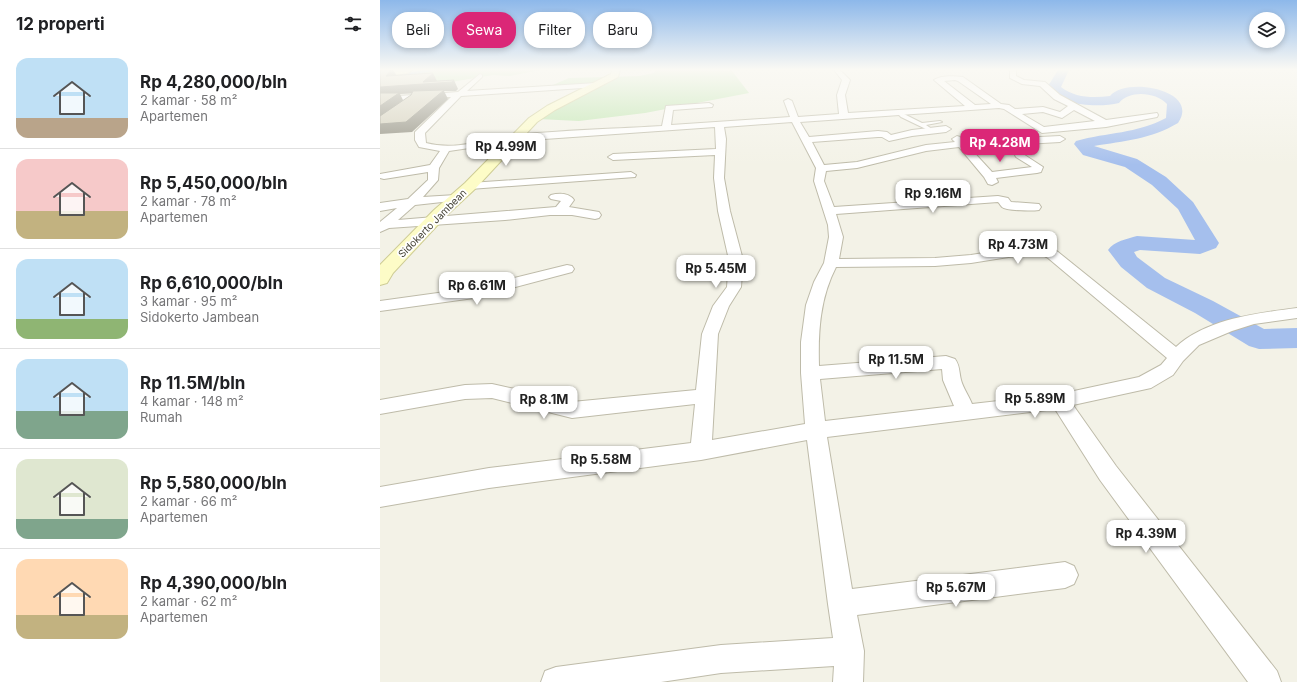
<!DOCTYPE html>
<html lang="id">
<meta charset="utf-8">
<style>
:root{--surface:#fff;--page:#f2f2f2;--text:#202124;--muted:#757577;--line:#e0e0e0;--accent:#db2777}
body{margin:0;font-family:Inter,sans-serif;background:var(--page);color:var(--text);height:100vh;display:flex;flex-direction:column;font-size:15px;white-space:nowrap}
*{box-sizing:border-box;margin:0}
p{font-size:13px;color:var(--muted)}
.icon{flex:none;width:22px;height:22px;fill:none;stroke:currentColor;stroke-width:2;stroke-linecap:round;stroke-linejoin:round}
.map{position:relative;flex:1;overflow:hidden}
.sheet{display:flex;flex-direction:column;background:var(--surface);width:380px}
.sheet>*{flex:none}
.guide{position:absolute;left:12px;top:12px;width:380px;height:36px;display:flex;gap:8px}
.controls{position:absolute;left:869px;top:12px;display:grid;gap:8px}
.controls a{display:grid;place-items:center;width:36px;height:36px;border-radius:50%;background:var(--surface);box-shadow:0 2px 6px #0003;font-size:20px}
.price{position:absolute;translate:-50% -34px;padding:0 9px;border-radius:8px;background:#fff;color:#222;font-size:13px;line-height:26px;filter:drop-shadow(0 1px 2px #0008)}
.price::after{content:'';position:absolute;left:50%;top:24px;width:12px;height:9px;margin-left:-6px;background:inherit;clip-path:polygon(0 0,100% 0,50% 100%)}
.price.active{background:var(--accent);color:#fff}
ul{padding:0;list-style:none}
li{display:flex;align-items:center;gap:12px;height:100px;padding:0 16px}
li+li{border-top:1px solid var(--line)}
li span{display:grid;place-items:center;flex:none;width:112px;height:80px;border-radius:12px;color:#555}
li>.icon{margin-inline-start:auto}
span .icon{width:48px;height:48px;fill:#fffc;stroke-width:1}
li b{font-size:17px}
h2{display:flex;justify-content:space-between;align-items:center;height:48px;padding:0 16px;font-size:17px}
.pill{padding:0 14px;border-radius:16px;background:var(--surface);box-shadow:0 2px 6px #0003;font-size:14px;line-height:36px}
.pill.active{background:var(--accent);color:#fff}
main{display:flex;flex:1;min-height:0}
.map>svg:first-child{display:block}
.green{fill:#c1e6b1}
.lines{fill:none;stroke-linecap:round;stroke-linejoin:round}
.stream{stroke:#a5bfed;stroke-width:2.5}
.river{fill:#a5bfed;fill-rule:evenodd}
.lane-casing{stroke:#bebba9;stroke-width:2}
.street-casing{stroke:#bebba9;stroke-width:2}
.secondary-casing{stroke:#cecc95;stroke-width:2}
.lane{fill:#fff;fill-rule:evenodd}
.street{fill:#fff;fill-rule:evenodd}
.secondary{fill:#fdfcc7;fill-rule:evenodd}
.shaded-wall{fill:#949284}
.building{fill:#d4d0bc;stroke:#949284}
.labels{text-anchor:middle;stroke-width:3.5;stroke-linejoin:round;paint-order:stroke}
.far-street-label{font-size:10px;fill:#454336;stroke:#fff}
</style>
<main>
<section class="sheet">
<h2>12 properti<svg class="icon" aria-label="filters" viewBox="0 0 24 24"><path d="M4 7h16M4 17h16"/><circle cx="9" cy="7" r="2"/><circle cx="15" cy="17" r="2"/></svg></h2>
<ul>
<li><span style="background:linear-gradient(#bfe0f5 75%,#b9a48a 0)"><svg class="icon" aria-label="home" viewBox="0 0 24 24"><path d="M3 11l9-7 9 7M6 9v11h12V9"/></svg></span><div><b>Rp 4,280,000/bln</b><p>2 kamar · 58 m²</p><p>Apartemen</p></div></li>
<li><span style="background:linear-gradient(#f6c9c9 65%,#c2b280 0)"><svg class="icon" aria-label="home" viewBox="0 0 24 24"><path d="M3 11l9-7 9 7M6 9v11h12V9"/></svg></span><div><b>Rp 5,450,000/bln</b><p>2 kamar · 78 m²</p><p>Apartemen</p></div></li>
<li><span style="background:linear-gradient(#bfe0f5 75%,#8fb573 0)"><svg class="icon" aria-label="home" viewBox="0 0 24 24"><path d="M3 11l9-7 9 7M6 9v11h12V9"/></svg></span><div><b>Rp 6,610,000/bln</b><p>3 kamar · 95 m²</p><p>Sidokerto Jambean</p></div></li>
<li><span style="background:linear-gradient(#bfe0f5 65%,#7fa58c 0)"><svg class="icon" aria-label="home" viewBox="0 0 24 24"><path d="M3 11l9-7 9 7M6 9v11h12V9"/></svg></span><div><b>Rp 11.5M/bln</b><p>4 kamar · 148 m²</p><p>Rumah</p></div></li>
<li><span style="background:linear-gradient(#dfe7d0 75%,#7fa58c 0)"><svg class="icon" aria-label="home" viewBox="0 0 24 24"><path d="M3 11l9-7 9 7M6 9v11h12V9"/></svg></span><div><b>Rp 5,580,000/bln</b><p>2 kamar · 66 m²</p><p>Apartemen</p></div></li>
<li><span style="background:linear-gradient(#ffd9b3 70%,#c2b280 0)"><svg class="icon" aria-label="home" viewBox="0 0 24 24"><path d="M3 11l9-7 9 7M6 9v11h12V9"/></svg></span><div><b>Rp 4,390,000/bln</b><p>2 kamar · 62 m²</p><p>Apartemen</p></div></li>
</ul>
</section>
<div class="map">
<svg width="917" height="682" viewBox="0 0 917 682">
<rect width="100%" height="100%" fill="#f3f2e7"/>
<g class="green">
<path d="M 53,70 L 160,70 L 130,76 L 113,75 L 71,82 L 55,81 L 0,87 L 0,79 Z"/>
<path d="M 276,70 L 352,71 L 369,93 L 265,113 L 199,121 L 158,119 L 218,87 L 166,88 L 189,78 L 259,76 L 274,73 Z"/>
</g>
<g class="lines">
<path class="stream" d="M 0,79 L 51,70"/>
<path class="river" d="M 678,70 L 689,70 L 681,87 C 695,98 713,98 730,96 C 746,76 821,90 798,123 C 771,139 744,141 714,146 L 757,159 L 786,177 L 813,202 L 839,243 L 836,248 L 820,254 L 760,250 L 754,252 L 757,257 L 785,278 L 833,301 L 884,329 L 917,328 L 917,348 L 879,349 L 869,346 L 815,313 L 767,288 L 741,267 L 728,250 C 734,241 747,239 757,236 L 815,240 L 798,209 L 772,185 L 745,167 L 703,155 L 694,144 L 696,141 C 728,132 756,134 786,118 L 787,104 C 776,92 749,90 739,103 C 718,108 679,106 666,87 L 670,83 Z"/>
<g class="lane-casing">
<path id="lane" d="M 518,112 L 520,112 L 542,123 L 560,121 L 562,122 L 546,125 L 552,129 L 552,131 L 550,131 L 521,117 L 518,114 Z"/>
</g>
<g class="street-casing">
<g id="street">
<path d="M 454,70 L 460,70 L 470,80 L 465,95 L 468,113 L 585,106 L 554,80 C 561,75 574,76 583,77 L 621,104 L 629,105 L 635,109 L 663,107 L 680,112 L 688,106 L 674,99 L 660,86 L 642,84 L 630,78 L 630,70 L 636,70 L 636,76 L 644,80 L 665,82 L 680,95 L 726,120 L 777,113 L 778,115 L 777,117 L 726,127 L 662,133 L 624,109 L 619,108 L 420,122 L 429,137 L 498,131 L 507,132 L 511,135 L 532,130 L 566,126 L 571,129 L 566,132 L 532,136 L 509,141 L 502,137 L 498,137 L 432,142 L 444,165 L 477,162 L 546,145 L 575,142 L 572,139 L 577,136 L 580,137 L 584,141 L 680,136 L 685,139 L 680,142 L 589,147 L 612,172 L 652,167 L 636,157 L 635,155 L 636,153 L 640,152 L 663,167 L 661,172 L 657,173 L 616,178 L 618,182 L 612,185 L 608,184 L 604,177 L 579,147 L 546,151 L 477,168 L 446,171 L 444,181 L 454,207 L 618,196 L 628,198 L 631,202 L 659,204 L 661,207 L 659,210 C 653,211 627,211 622,207 C 621,206 620,204 618,202 L 456,214 L 463,237 L 459,259 L 555,258 L 591,255 L 653,245 L 667,246 L 678,252 L 796,347 C 826,319 878,313 917,308 L 917,318 L 874,324 L 852,331 L 819,345 L 803,361 L 793,375 L 771,388 L 693,405 L 736,466 L 897,671 L 901,682 L 868,682 L 720,480 L 675,409 L 447,437 L 472,589 L 685,562 L 694,566 L 698,575 L 694,584 L 685,588 L 477,615 L 484,651 L 483,682 L 453,682 L 454,666 L 341,673 L 281,682 L 161,682 L 165,671 L 176,667 L 341,645 L 453,638 L 448,604 L 427,440 L 321,460 L 109,488 L 0,507 L 0,487 L 109,468 L 311,443 L 315,404 L 192,418 L 112,398 L 85,399 L 0,414 L 0,400 L 85,385 L 112,384 L 192,402 L 316,390 L 322,334 L 333,306 L 347,287 L 349,260 L 338,211 L 334,178 L 335,155 L 233,160 L 228,157 L 233,154 L 336,149 L 335,127 L 136,141 L 69,151 L 59,168 L 58,180 L 43,197 L 76,195 L 80,196 L 82,198 L 80,200 L 35,205 L 18,220 L 176,207 L 181,201 L 171,199 L 169,197 L 171,195 C 179,193 189,193 194,200 L 189,207 L 219,212 L 221,215 L 219,218 L 215,219 L 192,215 L 170,215 L 125,220 L 9,228 L 0,232 L 0,222 L 17,208 L 0,211 L 0,203 L 28,199 L 48,180 L 48,172 L 4,179 L 0,178 L 0,174 L 50,165 L 60,151 L 39,147 L 35,140 L 35,132 L 71,97 L 65,97 L 65,93 L 78,92 L 100,74 L 102,75 L 102,77 L 87,91 L 217,83 L 221,85 L 217,87 L 81,96 L 45,133 L 46,143 C 76,151 107,139 136,135 C 184,130 234,129 282,126 L 286,106 L 329,103 L 333,105 L 332,107 L 293,110 L 291,125 L 410,117 L 404,101 L 408,99 L 412,101 L 418,117 L 459,114 L 457,95 L 462,80 ZM 575,80 L 578,81 L 611,104 L 595,105 L 564,81 ZM 694,110 L 715,121 L 664,127 L 642,114 L 663,112 L 682,118 ZM 412,122 L 436,168 L 434,181 L 448,225 L 449,237 L 444,263 L 434,282 L 426,305 L 421,342 L 421,373 L 425,424 L 332,440 L 338,334 L 349,306 L 361,287 L 363,260 L 350,211 L 344,178 L 346,139 L 344,127 ZM 653,253 L 659,253 L 668,258 L 787,358 L 781,365 L 759,377 L 680,394 L 592,404 C 589,396 583,388 581,380 C 579,372 580,366 575,359 L 566,356 L 439,366 C 438,331 440,298 456,267 L 555,266 L 591,263 ZM 562,369 L 563,380 L 574,406 L 445,421 L 440,379 Z"/>
<path d="M 34,95 L 38,97 L 35,103 L 0,128 L 0,121 L 29,100 L 0,101 L 0,97 Z"/>
<path d="M 251,172 L 256,175 L 255,177 L 90,189 L 84,186 L 90,183 Z"/>
<path d="M 187,265 L 192,266 L 194,269 L 192,272 L 94,298 L 0,311 L 0,301 L 94,288 Z"/>
</g>
</g>
<g class="secondary-casing">
<g id="secondary">
<path d="M 12,70 L 32,70 L 28,73 L 0,77 L 0,71 Z"/>
<path d="M 232,70 L 240,70 L 238,77 L 175,110 L 157,122 L 95,189 L 66,216 L 13,273 L 7,283 L 0,285 L 0,265 L 54,210 L 85,183 L 149,118 L 167,106 L 231,74 Z"/>
</g>
</g>
<use href="#lane" class="lane"/>
<use href="#street" class="street"/>
<use href="#secondary" class="secondary"/>
</g>
<g class="shaded-wall">
<path d="M 11,70 L 13,70 L 17,76 L 6,76 Z"/>
<path d="M 53,73 L 57,81 L 74,80 L 78,89 L 76,91 L 64,91 L 68,99 L 32,132 L 0,134 L 0,124 L 62,92 L 20,94 L 24,102 L 0,119 L 0,87 L 43,82 Z"/>
</g>
<g class="building">
<path d="M 0,70 L 11,70 L 6,76 L 53,73 L 43,82 L 74,80 L 72,82 L 0,87 Z"/>
<path d="M 64,90 L 26,122 L 0,124 L 0,116 L 31,95 L 33,91 Z"/>
<path d="M 0,93 L 19,93 L 0,106 Z"/>
</g>
<linearGradient id="sky" x2="0" y2="1"><stop stop-color="#8db8ea"/><stop offset="0.42" stop-color="#faf9f4"/><stop offset="1" stop-color="#faf9f4" stop-opacity="0"/></linearGradient>
<rect width="917" height="165" fill="url(#sky)"/>
<g class="labels">
<g class="far-street-label">
<text transform="translate(52 223) rotate(-45)" y="4">Sidokerto Jambean</text>
</g>
</g>
</svg>
<div class="controls">
<a><svg class="icon" aria-label="layers" viewBox="0 0 24 24"><path d="M12 4l9 5-9 5-9-5zM3 14l9 5 9-5"/></svg></a>
</div>
<b class="price active" style="left:620px;top:163px">Rp 4.28M</b>
<b class="price" style="left:126px;top:167px">Rp 4.99M</b>
<b class="price" style="left:553px;top:214px">Rp 9.16M</b>
<b class="price" style="left:638px;top:265px">Rp 4.73M</b>
<b class="price" style="left:336px;top:289px">Rp 5.45M</b>
<b class="price" style="left:97px;top:306px">Rp 6.61M</b>
<b class="price" style="left:516px;top:380px">Rp 11.5M</b>
<b class="price" style="left:655px;top:419px">Rp 5.89M</b>
<b class="price" style="left:164px;top:420px">Rp 8.1M</b>
<b class="price" style="left:221px;top:480px">Rp 5.58M</b>
<b class="price" style="left:766px;top:554px">Rp 4.39M</b>
<b class="price" style="left:576px;top:608px">Rp 5.67M</b>
<div class="guide">
<a class="pill">Beli</a>
<a class="pill active">Sewa</a>
<a class="pill">Filter</a>
<a class="pill">Baru</a>
</div>
</div>
</main>
